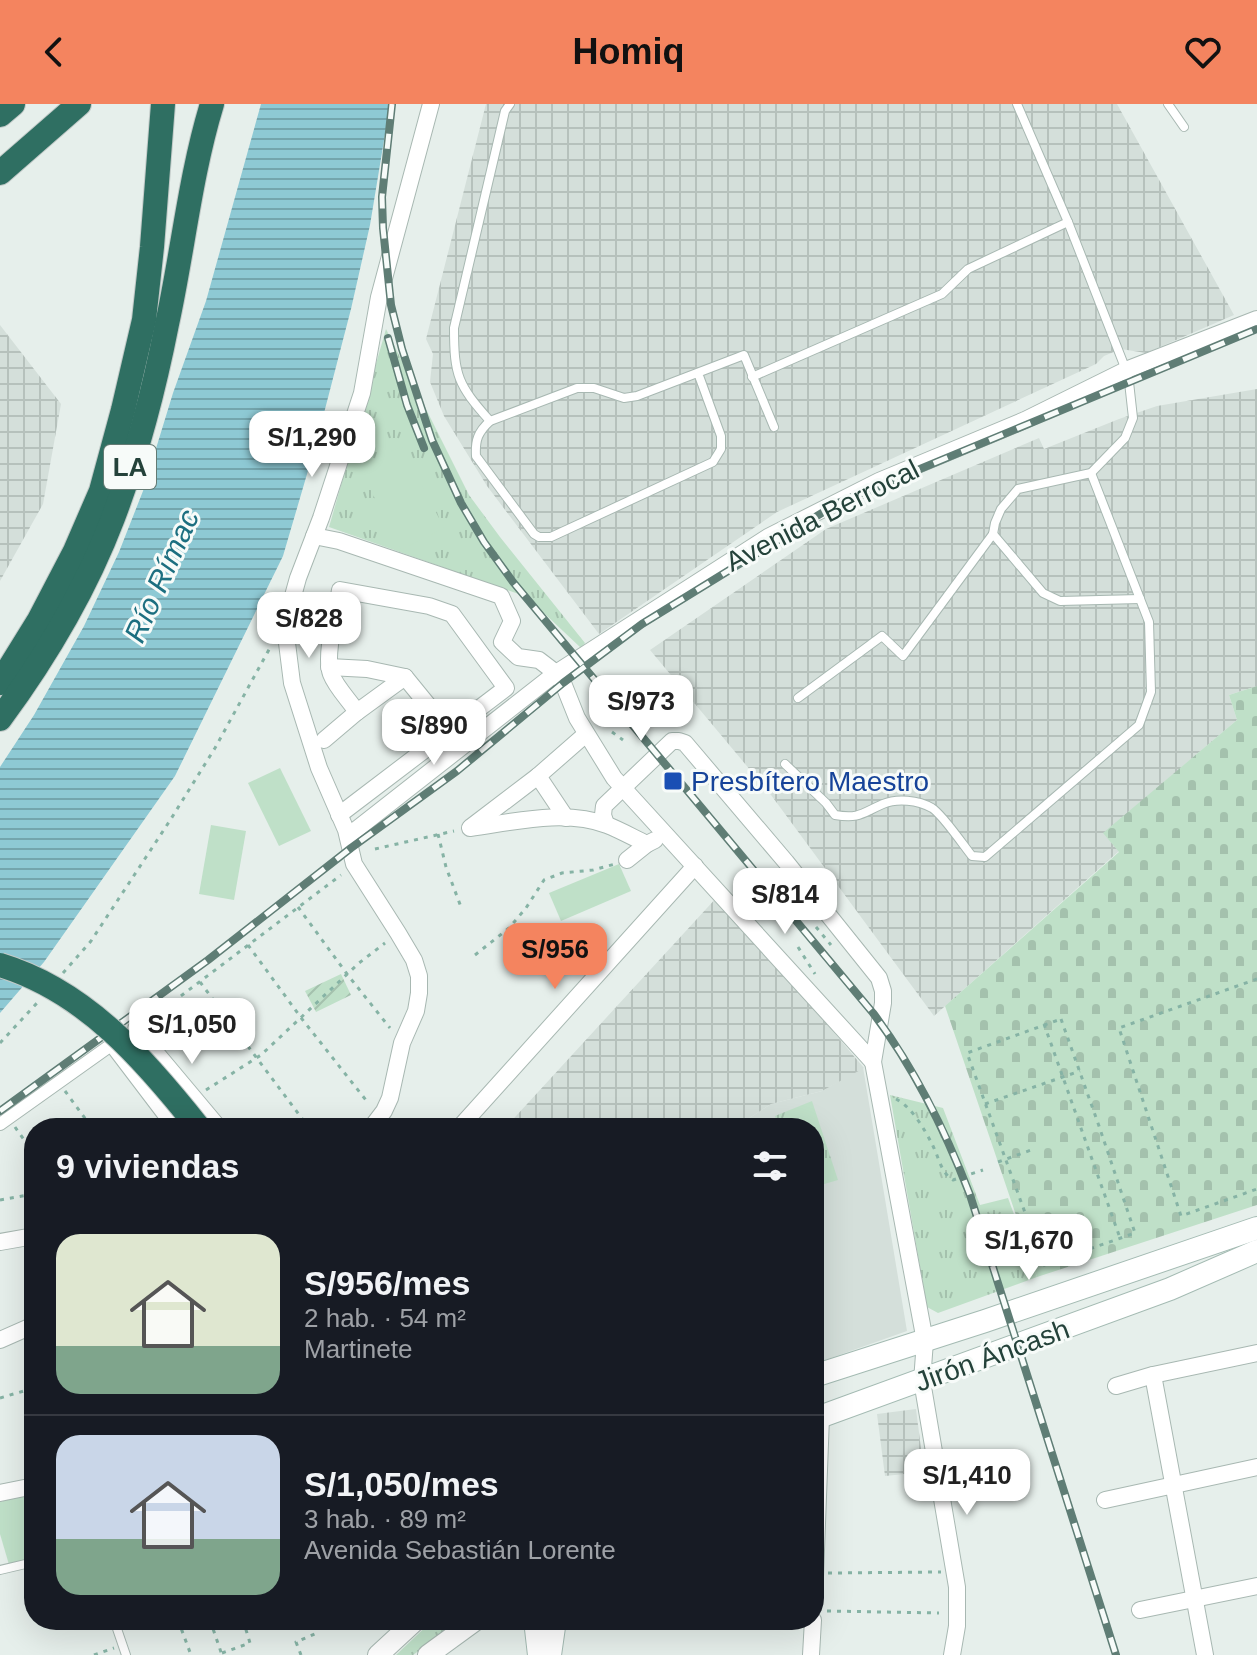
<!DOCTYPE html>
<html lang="es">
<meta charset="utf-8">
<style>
:root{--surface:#171b24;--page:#20242c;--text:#f1f3f6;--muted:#9ea1a6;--line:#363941;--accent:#f4845f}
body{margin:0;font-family:Arial,sans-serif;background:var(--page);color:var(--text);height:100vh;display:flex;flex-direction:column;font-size:30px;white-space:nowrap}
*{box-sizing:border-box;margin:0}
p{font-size:26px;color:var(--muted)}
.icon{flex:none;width:44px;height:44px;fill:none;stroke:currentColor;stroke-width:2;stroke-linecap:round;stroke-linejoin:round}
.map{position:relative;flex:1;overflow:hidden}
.side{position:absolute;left:24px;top:1014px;width:800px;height:512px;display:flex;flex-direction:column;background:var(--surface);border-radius:32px;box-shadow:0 8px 32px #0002}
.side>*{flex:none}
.price{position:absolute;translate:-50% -68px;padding:0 18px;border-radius:16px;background:#fff;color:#222;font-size:26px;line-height:52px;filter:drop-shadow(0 2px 4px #0008)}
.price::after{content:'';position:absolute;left:50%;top:48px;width:24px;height:18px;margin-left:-12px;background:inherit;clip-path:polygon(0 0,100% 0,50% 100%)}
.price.selected{background:var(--accent);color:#111}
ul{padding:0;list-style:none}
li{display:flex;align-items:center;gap:24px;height:200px;padding:0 32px}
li+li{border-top:2px solid var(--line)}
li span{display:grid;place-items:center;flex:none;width:224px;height:160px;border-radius:24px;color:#555}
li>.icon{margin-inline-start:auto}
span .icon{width:96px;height:96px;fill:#fffc;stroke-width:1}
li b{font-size:34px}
h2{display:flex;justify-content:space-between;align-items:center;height:96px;padding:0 32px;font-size:34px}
header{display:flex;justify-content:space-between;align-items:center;height:104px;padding:0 32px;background:var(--accent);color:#111;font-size:36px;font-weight:600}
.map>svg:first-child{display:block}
.built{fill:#d4dfda}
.industrial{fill:url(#industrial-grid)}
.grass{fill:url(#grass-tufts)}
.cemetery{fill:url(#cemetery-stones)}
.park{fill:#bfe0c8}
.garden{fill:url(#garden-furrows)}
.water{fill:url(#water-rules)}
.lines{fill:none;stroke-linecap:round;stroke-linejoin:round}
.service-casing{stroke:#a8b8b2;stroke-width:10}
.pedestrian-casing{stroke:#a8b8b2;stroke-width:14}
.minor-casing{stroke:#a8b8b2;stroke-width:18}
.tertiary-casing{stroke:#a8b8b2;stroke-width:22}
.secondary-casing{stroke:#a4bbb3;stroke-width:24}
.motorway-casing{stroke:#c2cac8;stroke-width:26}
.path{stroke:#86b3a5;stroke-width:3;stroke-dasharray:4 6;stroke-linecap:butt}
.service{stroke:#fff;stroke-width:8}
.pedestrian{stroke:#fff;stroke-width:12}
.minor{stroke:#fff;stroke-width:16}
.tertiary{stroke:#fff;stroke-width:20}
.secondary{stroke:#fff;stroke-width:22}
.motorway{stroke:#2f6f62;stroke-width:24}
.rail-casing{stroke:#5f7d75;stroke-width:8}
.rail{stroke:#f7fbf9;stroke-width:5;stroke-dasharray:15;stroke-linecap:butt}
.motorway-bridge-casing{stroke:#c2cac8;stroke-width:26;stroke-linecap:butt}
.motorway-bridge{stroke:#2f6f62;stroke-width:24}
.transit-dot{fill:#1a4fb4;stroke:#f7fbf9;stroke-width:3}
.labels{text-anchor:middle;stroke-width:6;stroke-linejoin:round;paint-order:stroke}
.shield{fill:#f7fbf9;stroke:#637a73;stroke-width:2}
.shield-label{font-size:26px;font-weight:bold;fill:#24423a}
.street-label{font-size:28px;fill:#24423a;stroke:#f7fbf9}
.transit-label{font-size:28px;fill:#164399;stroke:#f7fbf9;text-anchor:start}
.water-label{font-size:30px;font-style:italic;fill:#1c6f80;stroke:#f7fbf9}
</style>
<header><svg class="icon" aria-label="back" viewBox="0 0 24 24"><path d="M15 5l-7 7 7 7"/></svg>Homiq<svg class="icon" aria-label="heart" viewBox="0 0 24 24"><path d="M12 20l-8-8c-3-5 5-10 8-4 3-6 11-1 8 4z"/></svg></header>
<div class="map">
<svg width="1257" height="1551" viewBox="0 0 1257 1551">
<defs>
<pattern id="industrial-grid" width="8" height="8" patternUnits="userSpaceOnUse" patternTransform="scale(2)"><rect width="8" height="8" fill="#d4dfda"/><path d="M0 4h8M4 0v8" fill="none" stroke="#b6c1bc"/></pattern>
<pattern id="grass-tufts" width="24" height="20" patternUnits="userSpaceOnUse" patternTransform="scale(2)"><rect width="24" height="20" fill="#bfe0c8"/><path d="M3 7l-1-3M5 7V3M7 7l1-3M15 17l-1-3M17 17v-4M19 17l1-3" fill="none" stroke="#a4c1ad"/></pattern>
<pattern id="cemetery-stones" width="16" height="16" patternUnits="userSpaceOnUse" patternTransform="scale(2)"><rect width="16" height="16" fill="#bfe0c8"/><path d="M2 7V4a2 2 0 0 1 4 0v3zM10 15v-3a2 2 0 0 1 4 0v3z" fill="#a4c1ad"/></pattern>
<pattern id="garden-furrows" width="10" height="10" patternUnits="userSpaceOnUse" patternTransform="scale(2)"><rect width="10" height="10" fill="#bfe0c8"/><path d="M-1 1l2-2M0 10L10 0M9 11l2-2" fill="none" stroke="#a4c1ad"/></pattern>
<pattern id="water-rules" width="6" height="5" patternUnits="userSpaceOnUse" patternTransform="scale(2)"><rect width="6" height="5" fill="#8ec9d4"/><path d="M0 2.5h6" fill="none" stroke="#74a5ad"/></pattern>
</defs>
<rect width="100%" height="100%" fill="#e6efeb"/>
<path class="built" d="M 863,963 L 907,1227 L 814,1260 L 814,1024 L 734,1024 L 771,1000 L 822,987 Z"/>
<g class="industrial">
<path d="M 486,0 L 1117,0 L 1234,211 L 1146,249 L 1121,245 L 1104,252 L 1096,260 L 777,408 L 599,530 L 487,382 L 444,312 L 430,278 L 433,250 L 426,235 Z"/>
<path d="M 0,221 L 61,300 L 43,400 L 0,477 Z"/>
<path d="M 1257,285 L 1257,582 L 1229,591 L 1237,616 L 1104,729 L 1119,747 L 934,912 L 771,691 L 650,546 L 826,425 L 1039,334 L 1044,345 L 1119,315 L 1157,302 Z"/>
<path d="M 718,792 L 864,964 L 822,987 L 771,1000 L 734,1024 L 505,1024 Z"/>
<path d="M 916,1305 L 924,1368 L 885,1372 L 877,1310 Z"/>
</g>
<g class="grass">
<path d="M 386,225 L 469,391 L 500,433 L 585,539 L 581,544 L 527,493 L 329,423 Z"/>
<path d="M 890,991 L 943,1004 L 980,1101 L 1008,1094 L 1037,1173 L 938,1209 L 927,1203 Z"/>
<path d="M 812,997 L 838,1076 L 814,1083 L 814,1024 L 779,1024 L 775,1012 Z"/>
<path d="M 433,1516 L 461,1516 L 413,1551 L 396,1551 Z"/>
</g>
<path class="cemetery" d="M 1257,582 L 1257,1101 L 1037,1173 L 945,902 L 1119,748 L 1103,729 L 1237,616 L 1229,591 Z"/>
<g class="park">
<path d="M 402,342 L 444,424 L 401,446 L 359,363 Z"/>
<path d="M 280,664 L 311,727 L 279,742 L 248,679 Z"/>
<path d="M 211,721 L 246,727 L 234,796 L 199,790 Z"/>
<path d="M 619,760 L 631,787 L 561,817 L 549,789 Z"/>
<path d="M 34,1388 L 34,1457 L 10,1464 L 0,1430 L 0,1398 Z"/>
</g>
<path class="garden" d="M 341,870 L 351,891 L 316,908 L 305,887 Z"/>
<path class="water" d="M 261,0 L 390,0 L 370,121 L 351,205 L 317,336 L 283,452 L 175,672 L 44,858 L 0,909 L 0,663 L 34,611 L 84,522 L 119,448 L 143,387 L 173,289 L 206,197 Z"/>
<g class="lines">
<g class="service-casing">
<g id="service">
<path d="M 1168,0 L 1184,23"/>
<path d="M 698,269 L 721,332 L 721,345 L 713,358 L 551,433 L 539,433 L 534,430 L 476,352 C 475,336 478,328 490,317 L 577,284 L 594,284 L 624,294 L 637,292 L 744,251 L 774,323"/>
<path d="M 752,273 L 942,190 L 968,165 L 1068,118"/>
<path d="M 490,317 C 458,281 454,272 454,224 L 505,7 L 510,0"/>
<path d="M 993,430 L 1043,489 L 1060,497 L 1140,495"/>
<path d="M 798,594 L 882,532 L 903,552 L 993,430 L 995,419 L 1001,405 L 1018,385 L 1091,369 L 1125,334 L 1133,314 L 1129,278 L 1126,266 L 1068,118 L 1017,0"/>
<path d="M 785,660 L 826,699 L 835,711 C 860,715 862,709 883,700 C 897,694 918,696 932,704 C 943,711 963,741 972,752 L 985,753 L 1139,621 L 1151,588 L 1149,518 L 1091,369"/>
<path d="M 0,1466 L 34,1458"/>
<path d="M 114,1516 L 126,1551"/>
</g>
</g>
<g class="pedestrian-casing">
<path id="pedestrian" d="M 0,1020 L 118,936"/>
</g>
<g class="minor-casing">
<g id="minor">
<path d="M 314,432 L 339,437 L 501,492 L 512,517 L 502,538 L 518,553 L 539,556 L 556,569 L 563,579 L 577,614 L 614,674 L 873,958"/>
<path d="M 329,563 L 367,565 L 405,573 L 449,627"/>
<path d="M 324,636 L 357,608 L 405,573"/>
<path d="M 538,672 L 566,714"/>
<path d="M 339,711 L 506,584 L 452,510 L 429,502 L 340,486 C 337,506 324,552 331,570 C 336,583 349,596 357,608"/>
<path d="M 606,720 L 603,711 L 604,702 L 672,637 L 679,637 L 685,639 L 786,758 L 879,874 L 883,887 L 883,899 L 873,958 L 925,1237 L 922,1277 L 957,1483 L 957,1522 L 952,1551"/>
<path d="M 471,723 L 538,672 L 586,630"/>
<path d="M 470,724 C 514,718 564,705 607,721 C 620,726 634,734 647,740"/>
<path d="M 348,732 L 556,569 L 768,433 L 879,377 L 1025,316 L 1126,266 L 1257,215"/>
<path d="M 627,756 L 647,740 L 655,736"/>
<path d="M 136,925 L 219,1024"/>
<path d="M 113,941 L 176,1024"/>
<path d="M 371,1024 L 384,1007 L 390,994 L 402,939 L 416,907 L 419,889 L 419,872 L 414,856 L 398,829 L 354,760 L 346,726 L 319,664 L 292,579 L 287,539 L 288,510 L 298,474 L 321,414 L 362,289 L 379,193 L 431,0"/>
<path d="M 459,1024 L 695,762"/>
<path d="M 0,1138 L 34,1132"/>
<path d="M 0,1236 L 34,1221"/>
<path d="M 1153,1271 L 1205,1551"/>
<path d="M 1116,1282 L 1153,1271 L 1257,1249"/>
<path d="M 0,1389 L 34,1382"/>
<path d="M 1105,1396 L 1257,1363"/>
<path d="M 814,1499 L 821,1313"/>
<path d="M 1140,1506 L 1257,1482"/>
<path d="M 811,1551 L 813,1516"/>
</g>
</g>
<g class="tertiary-casing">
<g id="tertiary">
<path d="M 378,1551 L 416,1516"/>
<path d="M 428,1551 L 476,1516"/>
</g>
</g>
<g class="secondary-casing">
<g id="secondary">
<path d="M 814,1272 L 985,1217 L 1257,1124"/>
<path d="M 814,1315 L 1170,1185 L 1257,1147"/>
<path d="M 535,1516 L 539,1551"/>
<path d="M 550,1551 L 555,1516"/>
</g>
</g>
<g class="motorway-casing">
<g id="motorway">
<path d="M 0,11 L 13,0"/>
<path d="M 0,69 L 79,0"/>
<path d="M 0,579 L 39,516 L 75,447 L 101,387 L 123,306 L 144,216 L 152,143 L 163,0"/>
<path d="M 0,615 C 45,554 86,485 113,414 C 137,351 154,286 167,220 C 183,147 190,72 212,0"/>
</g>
</g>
<g class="path">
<path d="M 643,614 L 646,619"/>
<path d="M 612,628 L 623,636"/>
<path d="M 438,730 L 446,763 L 461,803"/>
<path d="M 375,745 L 454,727"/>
<path d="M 757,798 L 762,812"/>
<path d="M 298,803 L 347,870 L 390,924"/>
<path d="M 816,823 L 831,841"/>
<path d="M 248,841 L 302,915 L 369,1000"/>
<path d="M 798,843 L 815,870"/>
<path d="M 475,851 L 509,824 L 526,804 L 544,776 L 562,769 L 593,766 L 615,760"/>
<path d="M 63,869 L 91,837 L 169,718 L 215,644 L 271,542"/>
<path d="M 1257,875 L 1119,924 L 1181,1112 L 1257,1085"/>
<path d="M 200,878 L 309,1024"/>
<path d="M 1061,915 L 1099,1022 L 1135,1129 L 1044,1161 L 967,949 Z"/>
<path d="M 149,916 L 341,771"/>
<path d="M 1044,920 L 1120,1134"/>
<path d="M 0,939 L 37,899"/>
<path d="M 206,986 L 261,951 L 359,859 L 385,839"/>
<path d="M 65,987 L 92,1024"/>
<path d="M 896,995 C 912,1003 925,1026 933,1042 C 939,1054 941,1069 953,1076 L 983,1066"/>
<path d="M 985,1000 L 1080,967"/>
<path d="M 15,1023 L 34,1050"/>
<path d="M 998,1058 L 1034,1045"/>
<path d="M 0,1096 L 34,1090"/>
<path d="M 0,1294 L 34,1284"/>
<path d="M 828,1469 L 941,1468"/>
<path d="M 827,1507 L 939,1509"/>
<path d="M 178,1516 L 191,1551"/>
<path d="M 210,1516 L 222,1551"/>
<path d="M 280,1516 L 282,1524"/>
<path d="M 222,1549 L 250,1539 L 243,1516"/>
<path d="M 94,1551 L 114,1544"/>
<path d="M 301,1551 L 296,1538 L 317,1529"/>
</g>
<use href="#service" class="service"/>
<use href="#pedestrian" class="pedestrian"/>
<use href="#minor" class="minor"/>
<use href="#tertiary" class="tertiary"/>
<use href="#secondary" class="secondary"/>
<use href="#motorway" class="motorway"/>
<g class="rail-casing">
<g id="rail">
<path d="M 392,0 L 382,93 L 383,124 L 391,201 L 402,245 L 432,336 L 461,399 L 484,438 L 513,478 L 873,909 C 915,965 945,1026 970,1091 L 1116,1551"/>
<path d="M 388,234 L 407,301 L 424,344"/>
<path d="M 0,1007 L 208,856 L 351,744 L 457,667 L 563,579 L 642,520 L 838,399 L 1257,225"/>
</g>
</g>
<use href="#rail" class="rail"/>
<g class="motorway-bridge-casing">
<path id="motorway-bridge" d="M 0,861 C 86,887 145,956 199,1024"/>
</g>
<use href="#motorway-bridge" class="motorway-bridge"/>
</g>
<rect class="transit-dot" x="663" y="667" width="20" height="20" rx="4"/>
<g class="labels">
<rect class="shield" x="104" y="341" width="52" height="44" rx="6"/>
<g class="shield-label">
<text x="130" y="372">LA</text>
</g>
<g class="street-label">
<text transform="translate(822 411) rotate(-27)" y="10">Avenida Berrocal</text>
<text transform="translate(992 1251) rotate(-20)" y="10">Jirón Áncash</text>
</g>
<g class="transit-label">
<text x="691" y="687">Presbítero Maestro</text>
</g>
<g class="water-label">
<text transform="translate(162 472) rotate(-66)" y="10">Río Rímac</text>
</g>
</g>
</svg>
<b class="price" style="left:312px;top:375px">S/1,290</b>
<b class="price" style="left:309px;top:556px">S/828</b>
<b class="price" style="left:641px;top:639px">S/973</b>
<b class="price" style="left:434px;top:663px">S/890</b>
<b class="price" style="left:785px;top:832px">S/814</b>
<b class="price selected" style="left:555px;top:887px">S/956</b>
<b class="price" style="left:192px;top:962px">S/1,050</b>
<b class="price" style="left:1029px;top:1178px">S/1,670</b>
<b class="price" style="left:967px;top:1413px">S/1,410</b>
<section class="side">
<h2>9 viviendas<svg class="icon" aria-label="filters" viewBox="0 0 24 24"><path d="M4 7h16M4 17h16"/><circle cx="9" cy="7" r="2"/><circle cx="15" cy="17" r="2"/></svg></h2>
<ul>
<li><span style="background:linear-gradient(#dfe7d0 70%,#7fa58c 0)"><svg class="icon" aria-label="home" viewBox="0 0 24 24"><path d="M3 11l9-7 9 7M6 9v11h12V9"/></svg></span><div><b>S/956/mes</b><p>2 hab. · 54 m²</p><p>Martinete</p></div></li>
<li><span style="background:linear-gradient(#c9d6e8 65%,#7fa58c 0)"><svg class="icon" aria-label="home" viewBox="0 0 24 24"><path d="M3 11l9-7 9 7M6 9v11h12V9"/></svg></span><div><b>S/1,050/mes</b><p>3 hab. · 89 m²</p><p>Avenida Sebastián Lorente</p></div></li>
</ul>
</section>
</div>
